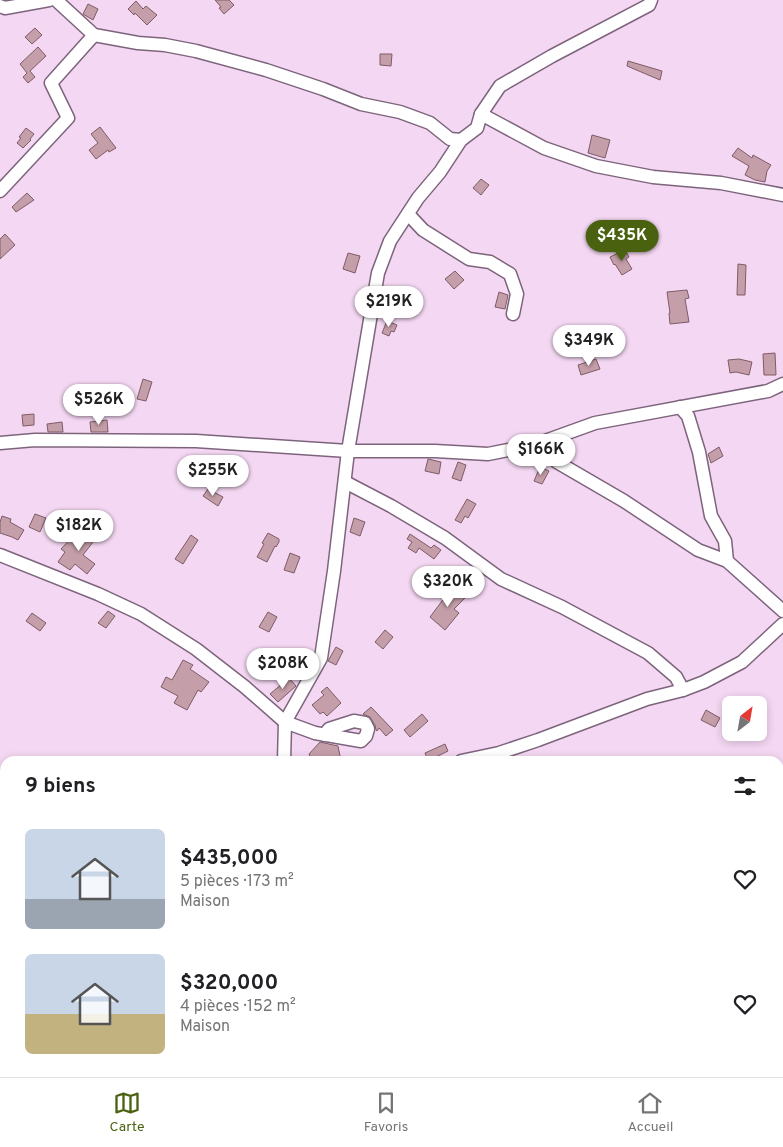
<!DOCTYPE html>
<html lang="fr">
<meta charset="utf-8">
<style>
:root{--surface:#fff;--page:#f2f2f2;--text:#202124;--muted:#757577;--line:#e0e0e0;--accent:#4a6210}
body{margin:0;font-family:Overpass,sans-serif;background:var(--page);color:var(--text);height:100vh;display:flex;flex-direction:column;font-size:19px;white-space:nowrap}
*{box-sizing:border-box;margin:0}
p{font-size:16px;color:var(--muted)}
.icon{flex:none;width:28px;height:28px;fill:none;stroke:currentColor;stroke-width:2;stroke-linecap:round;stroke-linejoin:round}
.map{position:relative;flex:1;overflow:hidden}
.details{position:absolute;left:0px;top:756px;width:784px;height:321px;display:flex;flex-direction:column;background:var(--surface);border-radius:15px 15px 0 0;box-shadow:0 2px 8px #0003}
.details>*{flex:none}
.needle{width:32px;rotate:31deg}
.controls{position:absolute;left:722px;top:696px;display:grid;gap:10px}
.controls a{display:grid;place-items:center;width:45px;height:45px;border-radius:8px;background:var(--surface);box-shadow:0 2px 8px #0003;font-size:25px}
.price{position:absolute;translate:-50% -42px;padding:0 11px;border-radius:18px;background:#fff;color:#222;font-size:16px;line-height:32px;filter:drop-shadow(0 1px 2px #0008)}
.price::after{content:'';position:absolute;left:50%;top:30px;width:15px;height:11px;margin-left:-8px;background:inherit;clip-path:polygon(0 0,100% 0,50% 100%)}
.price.on{background:var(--accent);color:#fff}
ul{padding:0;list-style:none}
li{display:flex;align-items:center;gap:15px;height:125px;padding:0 25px}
li span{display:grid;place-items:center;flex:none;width:140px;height:100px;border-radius:8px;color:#555}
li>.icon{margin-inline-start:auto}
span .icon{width:60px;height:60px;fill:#fffc;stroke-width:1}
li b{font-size:21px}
h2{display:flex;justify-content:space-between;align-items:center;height:60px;padding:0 25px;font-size:21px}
.menu{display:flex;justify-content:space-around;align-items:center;height:70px;border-top:1px solid var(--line);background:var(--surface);font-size:14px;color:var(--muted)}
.menu a{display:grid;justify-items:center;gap:2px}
.menu .on{color:var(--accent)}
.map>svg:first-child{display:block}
.green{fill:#ceaaa3}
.building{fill:#c49ea9;stroke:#7e5c66}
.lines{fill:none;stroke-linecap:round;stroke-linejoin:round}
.minor-casing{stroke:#7d647c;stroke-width:15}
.minor{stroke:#fff;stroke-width:12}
</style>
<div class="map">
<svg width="783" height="1077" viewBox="0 0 783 1077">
<rect width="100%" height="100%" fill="#f4d7f2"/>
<path class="green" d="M 779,778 L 783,778 L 783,1077 L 229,1077 L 232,1072 L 779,1072 Z"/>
<g class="building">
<path d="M 215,0 L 229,0 L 234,5 L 224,14 L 219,8 L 221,7 Z"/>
<path d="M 136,1 L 143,9 L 146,6 L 157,15 L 147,25 L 135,13 L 134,15 L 128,9 Z"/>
<path d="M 88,4 L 98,9 L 93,20 L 83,14 Z"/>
<path d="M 35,28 L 42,35 L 32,44 L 25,37 Z"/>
<path d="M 38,47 L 46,56 L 30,71 L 35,77 L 28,83 L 23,77 L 27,73 L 20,64 Z"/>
<path d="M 380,54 L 392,54 L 391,66 L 380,65 Z"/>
<path d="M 628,61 L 662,71 L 660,80 L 627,66 Z"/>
<path d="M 100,127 L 116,148 L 109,152 L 108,150 L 96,159 L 89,150 L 98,143 L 91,134 Z"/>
<path d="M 26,128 L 34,134 L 30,139 L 31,140 L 23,148 L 17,143 L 21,138 L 19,137 Z"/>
<path d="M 592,135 L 610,140 L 605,158 L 588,153 Z"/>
<path d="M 738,148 L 752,158 L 753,155 L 771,165 L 767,171 L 765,182 L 755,180 L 745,175 L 749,166 L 732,156 Z"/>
<path d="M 481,179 L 489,185 L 481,195 L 473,188 Z"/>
<path d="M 27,193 L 34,200 L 16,212 L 12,207 Z"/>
<path d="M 5,234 L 15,245 L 0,259 L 0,239 Z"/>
<path d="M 625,250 L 629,257 L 626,259 L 632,269 L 622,275 L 615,264 L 614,265 L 610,257 Z"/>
<path d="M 348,253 L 360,256 L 355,273 L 343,269 Z"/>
<path d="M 738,264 L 746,265 L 745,295 L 737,295 Z"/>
<path d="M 455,271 L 464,280 L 454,289 L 445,279 Z"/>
<path d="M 687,290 L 689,298 L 685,299 L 689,322 L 670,324 L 669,313 L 670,313 L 667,292 Z"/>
<path d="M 392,292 L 416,305 L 386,305 Z"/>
<path d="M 499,292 L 508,295 L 505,309 L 495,307 Z"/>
<path d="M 387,321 L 397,325 L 394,332 L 391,331 L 389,336 L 382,333 Z"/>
<path d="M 775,353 L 776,375 L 764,375 L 763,354 Z"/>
<path d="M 596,359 L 600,369 L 581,375 L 578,365 Z"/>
<path d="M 739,359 L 752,362 L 749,375 L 736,372 L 730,373 L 728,360 Z"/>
<path d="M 143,379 L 152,382 L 146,401 L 137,399 Z"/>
<path d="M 34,414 L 34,425 L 23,426 L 22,415 Z"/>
<path d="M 107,420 L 108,432 L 91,432 L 90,422 Z"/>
<path d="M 62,422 L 63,432 L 48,432 L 47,424 Z"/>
<path d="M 719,447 L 723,456 L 711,463 L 708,454 Z"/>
<path d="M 428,459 L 441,462 L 439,474 L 425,471 Z"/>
<path d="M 458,462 L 466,465 L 461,481 L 452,478 Z"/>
<path d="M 540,467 L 549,471 L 542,484 L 534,481 Z"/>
<path d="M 208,489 L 223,497 L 218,506 L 203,496 Z"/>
<path d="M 467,499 L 476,504 L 468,518 L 465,516 L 461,523 L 455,520 Z"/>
<path d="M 35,514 L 46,518 L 40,532 L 29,527 Z"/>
<path d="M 2,516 L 11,519 L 10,522 L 24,530 L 18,540 L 12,537 L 0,533 L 0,522 Z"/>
<path d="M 354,518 L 365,522 L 360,536 L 350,532 Z"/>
<path d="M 97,525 L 103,529 L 83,555 L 95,564 L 87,574 L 75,564 L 70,570 L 58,562 L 65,552 L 61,549 L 75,534 L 84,542 Z"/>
<path d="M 268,533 L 279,539 L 279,542 L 276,547 L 275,546 L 267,562 L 257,557 L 264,544 L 262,543 Z"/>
<path d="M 410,534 L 431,548 L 434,545 L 441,550 L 434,559 L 419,548 L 416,553 L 408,548 L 412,542 L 407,539 Z"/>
<path d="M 191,535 L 198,540 L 183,564 L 175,559 Z"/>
<path d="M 290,553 L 300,557 L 294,573 L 284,570 Z"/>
<path d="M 455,586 L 466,597 L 454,609 L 459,613 L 445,630 L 430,617 L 448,593 Z"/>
<path d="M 108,611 L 115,616 L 106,628 L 98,623 Z"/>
<path d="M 268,612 L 277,617 L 269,632 L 259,627 Z"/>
<path d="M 32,613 L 46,623 L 40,631 L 26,621 Z"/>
<path d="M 385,630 L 393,637 L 383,649 L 375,642 Z"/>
<path d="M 336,647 L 343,651 L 336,665 L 328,661 Z"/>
<path d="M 183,660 L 193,665 L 190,669 L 209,682 L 201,692 L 198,690 L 187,710 L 174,703 L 178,696 L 161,687 L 166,677 L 172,680 Z"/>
<path d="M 289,678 L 296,686 L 278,702 L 270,694 Z"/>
<path d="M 327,687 L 341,703 L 327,716 L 323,712 L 320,714 L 312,705 L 324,695 L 321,692 Z"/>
<path d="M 371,707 L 393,730 L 386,736 L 379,728 L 377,731 L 376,730 L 375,725 L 370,717 L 363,714 Z"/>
<path d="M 706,710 L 720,718 L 715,727 L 701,720 Z"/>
<path d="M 422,714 L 428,721 L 410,737 L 404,730 Z"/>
<path d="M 320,742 L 338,746 L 341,761 L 312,761 L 309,754 Z"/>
<path d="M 445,744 L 448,751 L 428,761 L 425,753 Z"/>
</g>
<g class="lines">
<g class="minor-casing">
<g id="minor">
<path d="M 56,0 L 94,35 L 138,43 L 165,45 L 196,51 L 266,70 L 323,89 L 361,104 L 400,112 L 430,123 L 450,139 L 461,140"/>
<path d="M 0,6 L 5,8 L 49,0"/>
<path d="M 481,114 L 544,148 L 596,166 L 653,177 L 721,183 L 783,195"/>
<path d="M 0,191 L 68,118 L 51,83 L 94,35"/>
<path d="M 408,214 L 423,230 L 469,259 L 490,262 L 510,274 L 517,294 L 513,314"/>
<path d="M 680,407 L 688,416 L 699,452 L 711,516 L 725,541 L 727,561"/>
<path d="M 0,443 L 35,440 L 196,441 L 348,451 L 435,451 L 488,454 L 534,445 L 595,423 L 768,391 L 783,384"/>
<path d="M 534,445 L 557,462 L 624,501 L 698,550 L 727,561 L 783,611"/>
<path d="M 345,482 L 391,506 L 445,538 L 501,579 L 562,607 L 648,653 L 676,677 L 683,690"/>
<path d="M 0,555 L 98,594 L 141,614 L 196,649 L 245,687 L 285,722 L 315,733 L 361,741 L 366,736 L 368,729 L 365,723 L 354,721 L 329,729 L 324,735"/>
<path d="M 284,761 L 285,722 L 321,658 L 334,571 L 348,451 L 372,308 L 378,273 L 390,241 L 418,198 L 440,172 L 461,140 L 477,128 L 481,114 L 500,86 L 552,56 L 649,5 L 651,0"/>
<path d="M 461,761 L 499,753 L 538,740 L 647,699 L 683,690 L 704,682 L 742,662 L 783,624"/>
<path d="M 271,1072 L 273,1077"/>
<path d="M 146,1077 L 149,1072"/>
</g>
</g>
<use href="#minor" class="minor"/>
</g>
</svg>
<div class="controls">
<a><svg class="needle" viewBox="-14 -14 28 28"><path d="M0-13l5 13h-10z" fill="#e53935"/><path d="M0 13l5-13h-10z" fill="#757577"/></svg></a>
</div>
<b class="price on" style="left:622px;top:262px">$435K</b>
<b class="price" style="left:389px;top:328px">$219K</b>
<b class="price" style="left:589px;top:367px">$349K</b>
<b class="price" style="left:99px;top:426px">$526K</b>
<b class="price" style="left:541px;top:476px">$166K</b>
<b class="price" style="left:213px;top:497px">$255K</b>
<b class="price" style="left:79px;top:552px">$182K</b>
<b class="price" style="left:448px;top:608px">$320K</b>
<b class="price" style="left:283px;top:690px">$208K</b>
<section class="details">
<h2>9 biens<svg class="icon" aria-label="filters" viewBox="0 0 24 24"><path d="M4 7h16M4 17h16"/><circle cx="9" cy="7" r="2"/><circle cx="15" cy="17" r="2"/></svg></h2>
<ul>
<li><span style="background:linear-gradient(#c9d6e8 70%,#9aa5b1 0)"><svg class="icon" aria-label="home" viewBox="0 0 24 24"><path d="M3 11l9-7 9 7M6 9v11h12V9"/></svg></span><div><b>$435,000</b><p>5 pièces · 173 m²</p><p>Maison</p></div><svg class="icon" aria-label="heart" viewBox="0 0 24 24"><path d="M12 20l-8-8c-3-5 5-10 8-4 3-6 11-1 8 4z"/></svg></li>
<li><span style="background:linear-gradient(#c9d6e8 60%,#c2b280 0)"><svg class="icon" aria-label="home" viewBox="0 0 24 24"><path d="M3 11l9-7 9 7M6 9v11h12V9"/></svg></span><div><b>$320,000</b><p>4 pièces · 152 m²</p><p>Maison</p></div><svg class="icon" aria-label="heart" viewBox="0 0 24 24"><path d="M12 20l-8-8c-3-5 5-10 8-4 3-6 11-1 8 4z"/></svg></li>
</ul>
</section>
</div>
<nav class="menu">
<a class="on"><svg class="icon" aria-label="map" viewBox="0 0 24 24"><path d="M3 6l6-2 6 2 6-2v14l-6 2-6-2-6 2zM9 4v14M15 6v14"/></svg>Carte</a>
<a><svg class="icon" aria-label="saved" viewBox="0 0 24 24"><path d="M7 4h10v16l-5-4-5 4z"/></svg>Favoris</a>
<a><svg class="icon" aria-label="home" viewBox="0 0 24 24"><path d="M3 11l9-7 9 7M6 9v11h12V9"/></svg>Accueil</a>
</nav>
